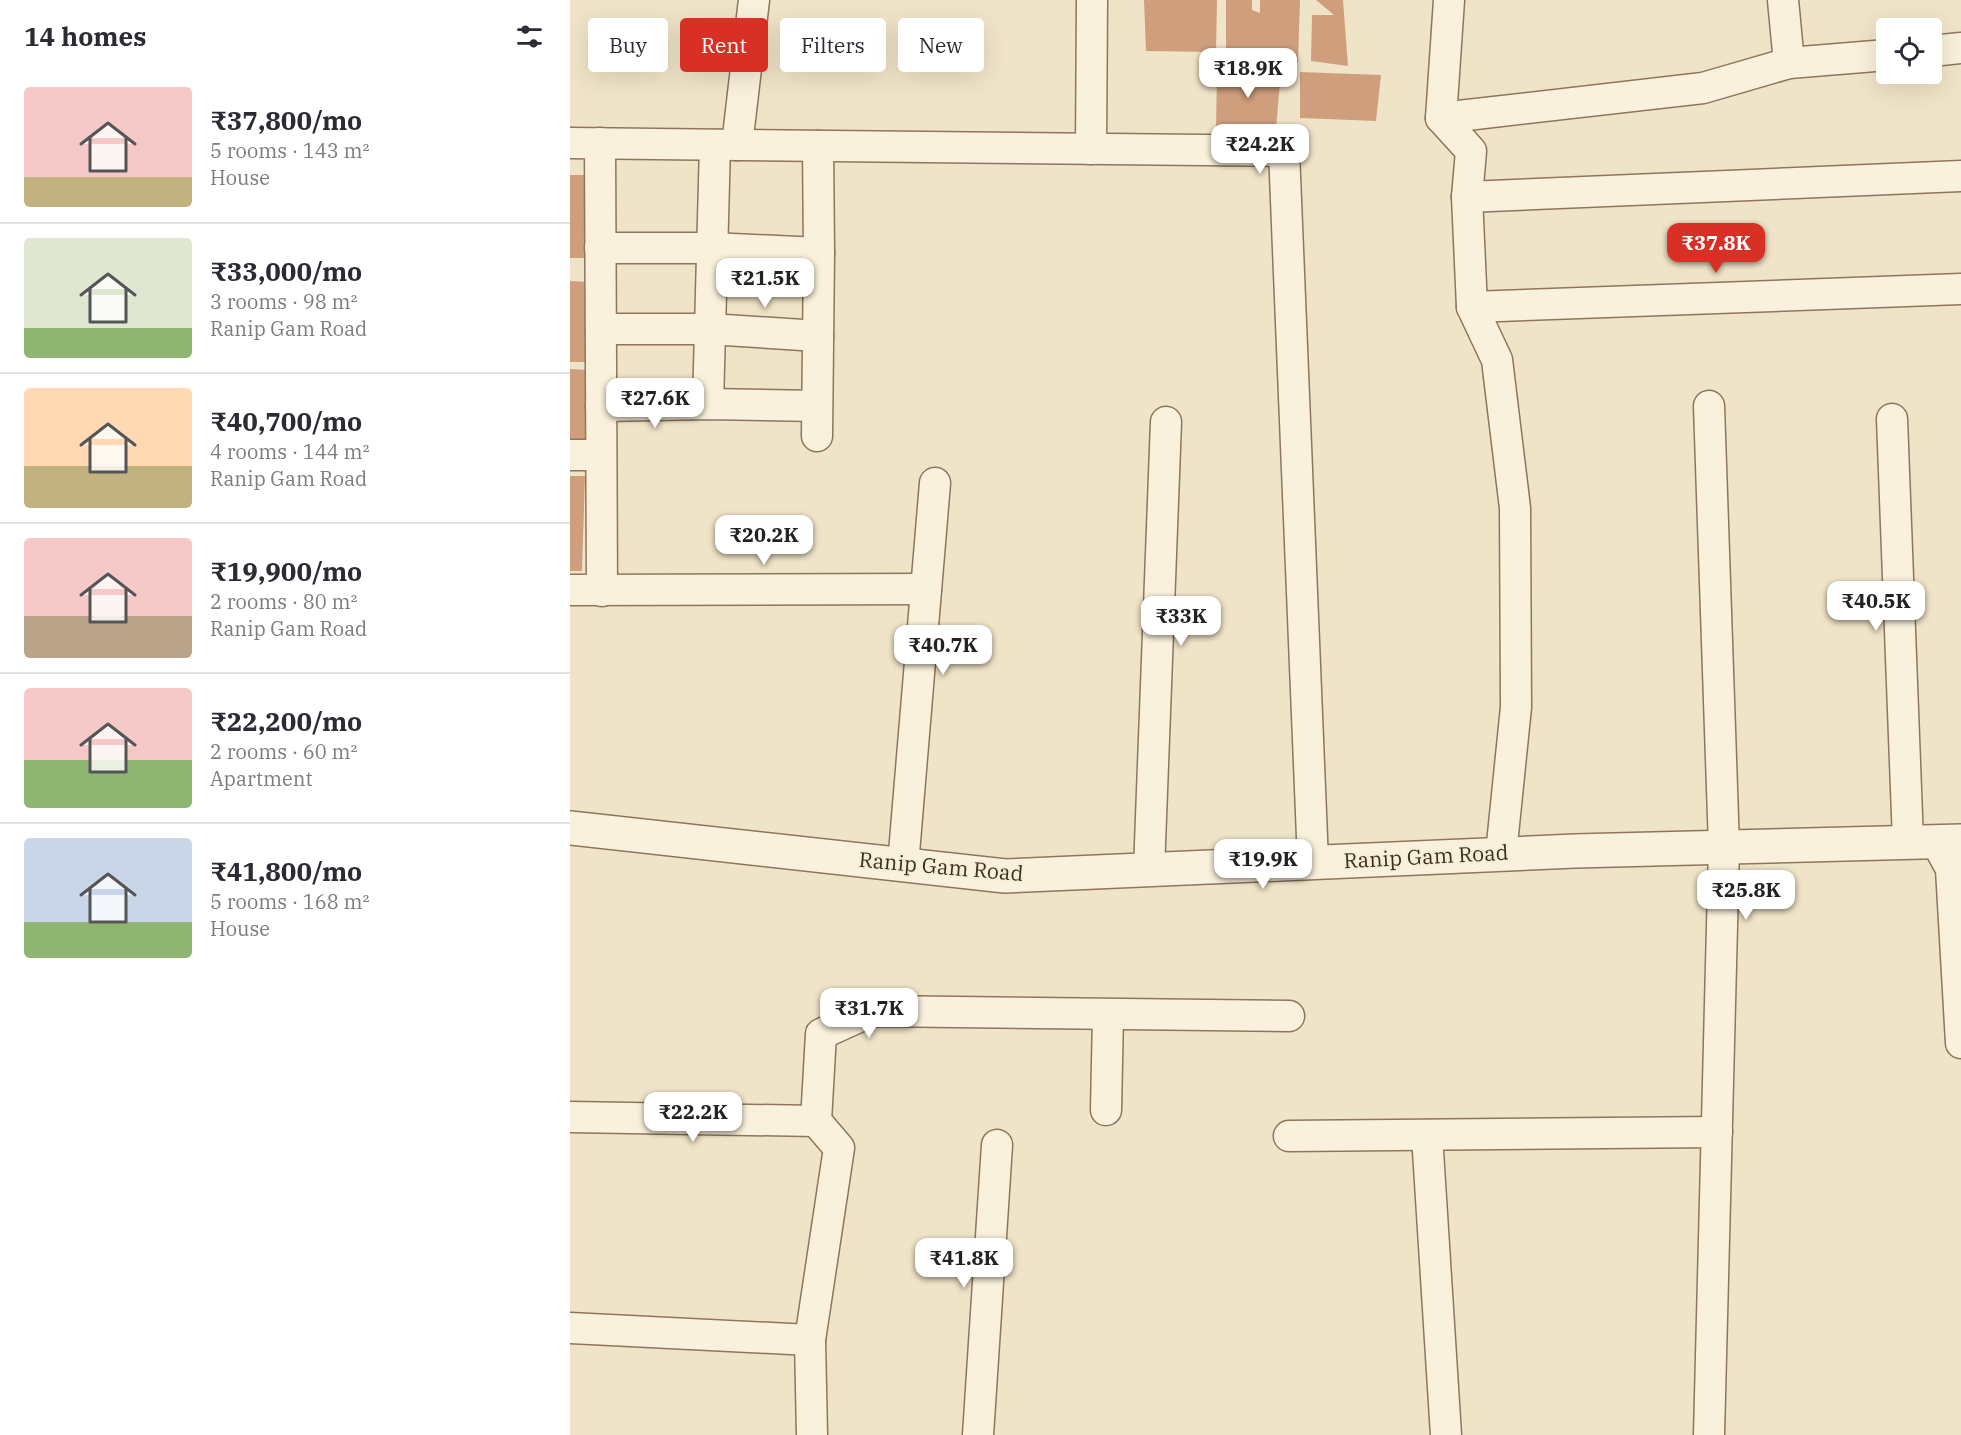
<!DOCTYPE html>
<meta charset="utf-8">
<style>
:root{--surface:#fff;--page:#f7f7f7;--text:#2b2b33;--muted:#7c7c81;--line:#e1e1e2;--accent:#d93025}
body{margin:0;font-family:"IBM Plex Serif",serif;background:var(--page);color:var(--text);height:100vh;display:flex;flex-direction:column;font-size:22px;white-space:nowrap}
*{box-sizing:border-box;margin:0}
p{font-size:20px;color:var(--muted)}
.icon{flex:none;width:33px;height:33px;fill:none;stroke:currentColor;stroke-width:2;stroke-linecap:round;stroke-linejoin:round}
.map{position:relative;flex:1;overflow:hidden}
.panel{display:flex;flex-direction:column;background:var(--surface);width:570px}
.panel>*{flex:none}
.banner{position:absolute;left:18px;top:18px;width:570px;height:54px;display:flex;gap:12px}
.tools{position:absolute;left:1306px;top:18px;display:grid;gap:12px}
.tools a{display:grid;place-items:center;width:66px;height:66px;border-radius:6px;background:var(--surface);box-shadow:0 6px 24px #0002;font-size:30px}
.price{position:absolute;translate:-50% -51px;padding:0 14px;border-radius:12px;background:#fff;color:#222;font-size:20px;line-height:39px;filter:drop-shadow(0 2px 3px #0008)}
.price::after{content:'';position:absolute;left:50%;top:36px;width:18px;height:14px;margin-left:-9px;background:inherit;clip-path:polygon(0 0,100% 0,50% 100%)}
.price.selected{background:var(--accent);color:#fff}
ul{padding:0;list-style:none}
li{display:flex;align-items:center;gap:18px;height:150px;padding:0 24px}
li+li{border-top:2px solid var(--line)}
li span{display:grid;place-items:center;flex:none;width:168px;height:120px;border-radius:6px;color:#555}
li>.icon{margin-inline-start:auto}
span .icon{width:72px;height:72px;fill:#fffc;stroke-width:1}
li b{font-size:26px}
h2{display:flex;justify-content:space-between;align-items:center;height:72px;padding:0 24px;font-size:26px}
.pill{padding:0 21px;border-radius:6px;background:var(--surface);box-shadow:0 6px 24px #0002;font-size:21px;line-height:54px}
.pill.selected{background:var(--accent);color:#fff}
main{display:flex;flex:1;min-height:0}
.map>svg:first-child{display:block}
.building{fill:#cf9f7d}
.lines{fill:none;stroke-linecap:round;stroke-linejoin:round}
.minor-casing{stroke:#8d765c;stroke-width:33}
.tertiary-casing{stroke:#8d765c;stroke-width:36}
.minor{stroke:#faf1dc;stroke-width:30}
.tertiary{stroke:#faf1dc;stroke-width:33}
.labels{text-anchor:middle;stroke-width:4.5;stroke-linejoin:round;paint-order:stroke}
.street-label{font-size:21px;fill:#3d2e20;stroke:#f7eed8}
</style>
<main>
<section class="panel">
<h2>14 homes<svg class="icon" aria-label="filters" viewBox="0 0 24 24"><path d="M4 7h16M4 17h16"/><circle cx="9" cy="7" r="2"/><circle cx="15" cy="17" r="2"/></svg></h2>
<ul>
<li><span style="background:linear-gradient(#f6c9c9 75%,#c2b280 0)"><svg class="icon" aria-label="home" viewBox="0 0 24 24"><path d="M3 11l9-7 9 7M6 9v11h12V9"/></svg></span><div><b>₹37,800/mo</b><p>5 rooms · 143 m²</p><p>House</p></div></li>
<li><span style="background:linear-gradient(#dfe7d0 75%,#8fb573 0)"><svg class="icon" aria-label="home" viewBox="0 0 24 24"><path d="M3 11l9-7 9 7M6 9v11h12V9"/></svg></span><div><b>₹33,000/mo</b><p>3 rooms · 98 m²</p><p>Ranip Gam Road</p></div></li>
<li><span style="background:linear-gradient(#ffd9b3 65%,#c2b280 0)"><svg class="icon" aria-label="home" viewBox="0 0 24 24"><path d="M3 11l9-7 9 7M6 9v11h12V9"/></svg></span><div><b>₹40,700/mo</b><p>4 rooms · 144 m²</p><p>Ranip Gam Road</p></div></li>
<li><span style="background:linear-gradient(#f6c9c9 65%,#b9a48a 0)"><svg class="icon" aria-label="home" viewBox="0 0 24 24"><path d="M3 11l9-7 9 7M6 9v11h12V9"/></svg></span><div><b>₹19,900/mo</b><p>2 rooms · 80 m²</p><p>Ranip Gam Road</p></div></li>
<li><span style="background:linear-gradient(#f6c9c9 60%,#8fb573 0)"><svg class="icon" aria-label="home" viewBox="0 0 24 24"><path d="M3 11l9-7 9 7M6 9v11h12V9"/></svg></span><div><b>₹22,200/mo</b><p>2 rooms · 60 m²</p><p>Apartment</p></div></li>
<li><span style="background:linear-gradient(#c9d6e8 70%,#8fb573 0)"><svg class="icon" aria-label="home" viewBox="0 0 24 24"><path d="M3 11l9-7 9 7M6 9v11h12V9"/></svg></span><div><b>₹41,800/mo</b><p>5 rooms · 168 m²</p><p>House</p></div></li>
</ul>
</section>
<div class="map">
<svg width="1391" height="1435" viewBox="0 0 1391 1435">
<rect width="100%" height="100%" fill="#f0e4c8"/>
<g class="building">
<path d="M 574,0 L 647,0 L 646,52 L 576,51 Z"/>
<path d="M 656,0 L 682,0 L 682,10 L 690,13 L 690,0 L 730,0 L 728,62 L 656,62 Z"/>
<path d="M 746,0 L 773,0 L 778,66 L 741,61 L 742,15 L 764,15 Z"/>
<path d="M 647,71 L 711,71 L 706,129 L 646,128 Z"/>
<path d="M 730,72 L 811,75 L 806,121 L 730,118 Z"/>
<rect x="0" y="175" width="15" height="83"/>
<path d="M 0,281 L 18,282 L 15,362 L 0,362 Z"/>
<path d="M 0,369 L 20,370 L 17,451 L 0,450 Z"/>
<path d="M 0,476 L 15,476 L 12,571 L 0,571 Z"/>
</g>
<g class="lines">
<g class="minor-casing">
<g id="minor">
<path d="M 879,0 L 871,118 L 901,151 L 897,197 L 902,307 L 927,360 L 945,508 L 946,707 L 931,854"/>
<path d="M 1213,0 L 1219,63"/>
<path d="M 1362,51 L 1391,48"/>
<path d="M 871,118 L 1133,88 L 1219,63 L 1317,55"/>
<path d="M 0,143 L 714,151 L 743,862"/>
<path d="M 30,143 L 32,591"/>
<path d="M 167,145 L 184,0"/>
<path d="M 521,149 L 522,0"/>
<path d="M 897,197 L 1391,176"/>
<path d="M 30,248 L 142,248 L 249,253 L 248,146"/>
<path d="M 902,307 L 1391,289"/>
<path d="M 31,329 L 140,329 L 248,336"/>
<path d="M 138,404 L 145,145"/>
<path d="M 31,406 L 138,404 L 247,406"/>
<path d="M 1322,419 L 1338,842"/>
<path d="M 247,436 L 249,253"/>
<path d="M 0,455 L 31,455"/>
<path d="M 0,590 L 356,589"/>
<path d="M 1366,841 L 1381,869 L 1391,1043"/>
<path d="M 333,865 L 365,483"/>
<path d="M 579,870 L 596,422"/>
<path d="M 536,1110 L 538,1015"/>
<path d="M 0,1117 L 246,1121"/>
<path d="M 857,1135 L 876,1435"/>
<path d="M 719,1136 L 1147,1132"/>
<path d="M 0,1328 L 240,1340"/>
<path d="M 242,1435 L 240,1340 L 269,1148 L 246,1121 L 251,1034 L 302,1011 L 719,1016"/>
<path d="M 408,1435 L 427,1145"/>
<path d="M 1139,1435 L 1154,847 L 1139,406"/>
</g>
</g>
<g class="tertiary-casing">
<path id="tertiary" d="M 0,828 L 435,876 L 1005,851 L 1391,841"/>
</g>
<use href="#minor" class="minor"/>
<use href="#tertiary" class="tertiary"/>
</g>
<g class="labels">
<g class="street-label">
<text transform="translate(856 857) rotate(-3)" y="7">Ranip Gam Road</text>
<text transform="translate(371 867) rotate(5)" y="7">Ranip Gam Road</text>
</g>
</g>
</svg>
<div class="tools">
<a><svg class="icon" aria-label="locate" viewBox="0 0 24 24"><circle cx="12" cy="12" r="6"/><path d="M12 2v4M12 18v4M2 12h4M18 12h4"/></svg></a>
</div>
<b class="price" style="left:678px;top:99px">₹18.9K</b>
<b class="price" style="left:690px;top:175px">₹24.2K</b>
<b class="price selected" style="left:1146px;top:274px">₹37.8K</b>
<b class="price" style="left:195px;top:309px">₹21.5K</b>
<b class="price" style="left:85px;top:429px">₹27.6K</b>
<b class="price" style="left:194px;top:566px">₹20.2K</b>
<b class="price" style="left:1306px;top:632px">₹40.5K</b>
<b class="price" style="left:611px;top:647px">₹33K</b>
<b class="price" style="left:373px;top:676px">₹40.7K</b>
<b class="price" style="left:693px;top:890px">₹19.9K</b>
<b class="price" style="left:1176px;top:921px">₹25.8K</b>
<b class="price" style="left:299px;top:1039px">₹31.7K</b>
<b class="price" style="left:123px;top:1143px">₹22.2K</b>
<b class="price" style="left:394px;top:1289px">₹41.8K</b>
<div class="banner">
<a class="pill">Buy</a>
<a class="pill selected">Rent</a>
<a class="pill">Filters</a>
<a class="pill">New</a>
</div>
</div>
</main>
